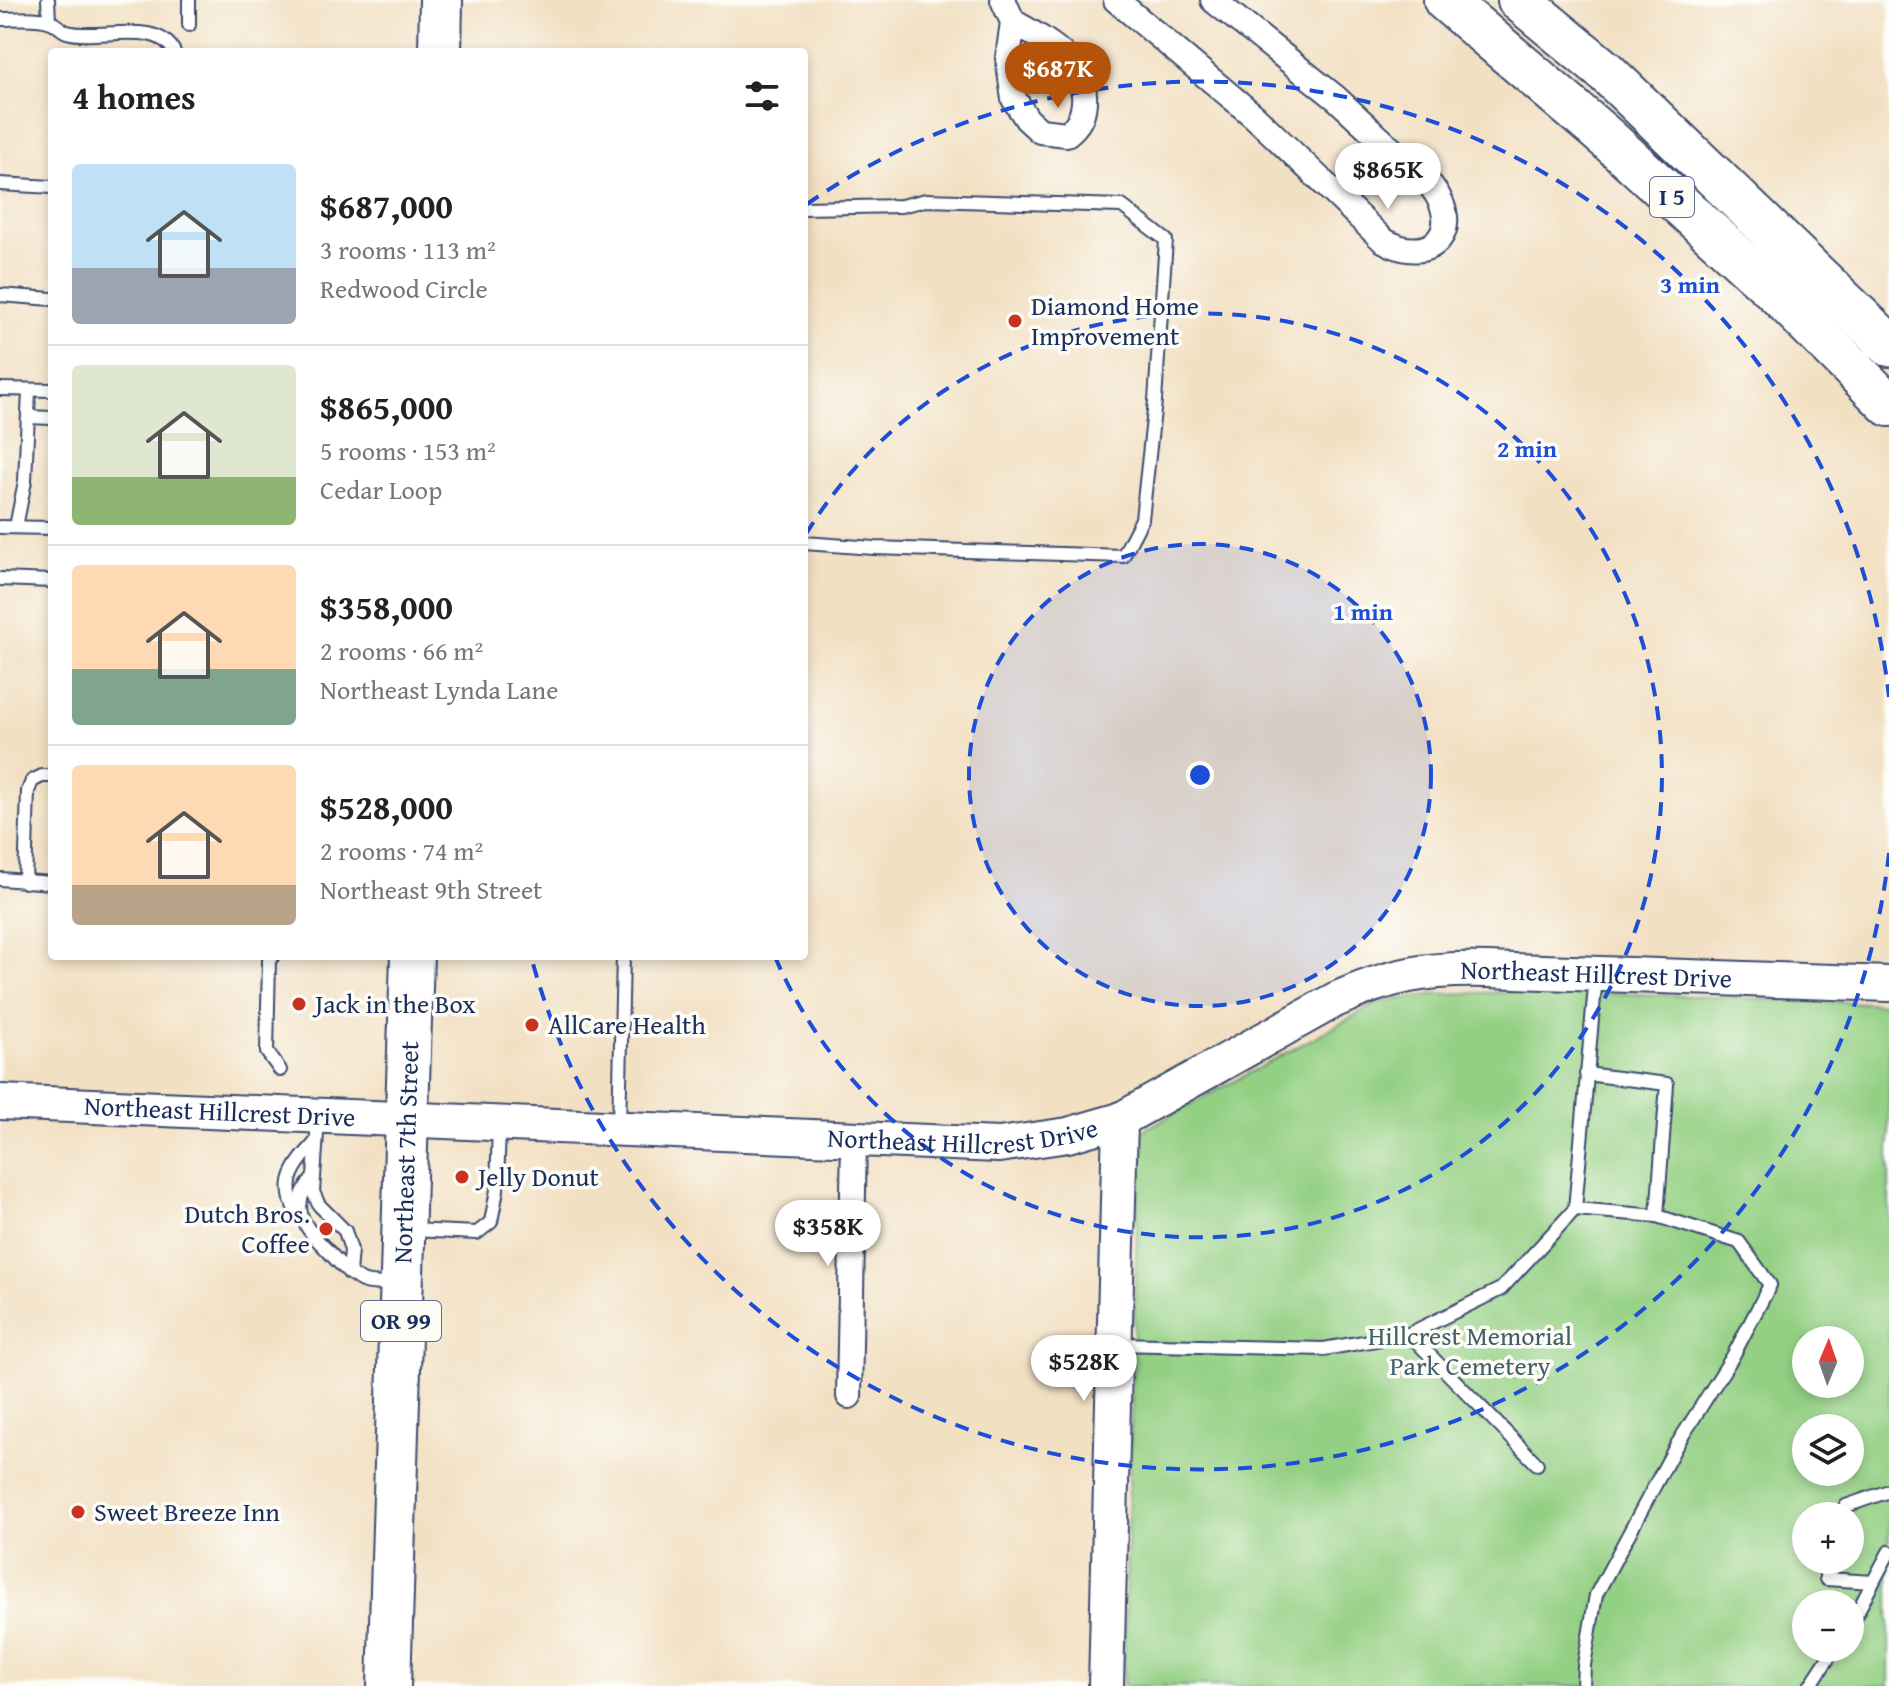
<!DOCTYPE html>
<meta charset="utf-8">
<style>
:root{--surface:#fff;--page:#f6f6f6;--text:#222;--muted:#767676;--line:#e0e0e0;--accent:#b45309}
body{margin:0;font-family:"Gentium Book Plus",serif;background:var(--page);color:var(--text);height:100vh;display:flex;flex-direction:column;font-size:30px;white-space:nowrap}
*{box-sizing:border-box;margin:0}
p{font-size:26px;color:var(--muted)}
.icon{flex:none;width:44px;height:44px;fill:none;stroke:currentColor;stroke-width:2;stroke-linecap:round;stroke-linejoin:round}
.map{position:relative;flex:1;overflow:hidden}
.sheet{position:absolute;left:48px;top:48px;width:760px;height:912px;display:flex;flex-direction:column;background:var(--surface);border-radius:8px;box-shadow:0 4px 12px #0003}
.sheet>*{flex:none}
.needle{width:52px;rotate:2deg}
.fabs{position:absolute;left:1792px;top:1326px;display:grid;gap:16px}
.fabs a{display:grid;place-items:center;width:72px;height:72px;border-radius:50%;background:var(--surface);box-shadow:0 4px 12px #0003;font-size:40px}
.price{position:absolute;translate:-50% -68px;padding:0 18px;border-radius:28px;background:#fff;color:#222;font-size:26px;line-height:52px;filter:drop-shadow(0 2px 4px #0008)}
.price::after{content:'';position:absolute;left:50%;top:48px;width:24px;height:18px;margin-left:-12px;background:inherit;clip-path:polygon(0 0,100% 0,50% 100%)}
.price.current{background:var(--accent);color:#fff}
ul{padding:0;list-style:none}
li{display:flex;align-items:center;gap:24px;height:200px;padding:0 24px}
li+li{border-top:2px solid var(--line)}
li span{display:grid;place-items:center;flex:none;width:224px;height:160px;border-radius:8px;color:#555}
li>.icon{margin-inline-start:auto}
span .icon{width:96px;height:96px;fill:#fffc;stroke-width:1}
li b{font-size:34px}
h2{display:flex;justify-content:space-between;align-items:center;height:96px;padding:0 24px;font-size:34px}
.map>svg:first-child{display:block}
.green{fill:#94d084;stroke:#588071;stroke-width:2;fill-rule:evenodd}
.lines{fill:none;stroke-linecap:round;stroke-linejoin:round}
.lane-casing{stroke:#3b4a6d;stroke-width:16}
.street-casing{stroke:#3b4a6d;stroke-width:28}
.secondary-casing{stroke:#3b4a6d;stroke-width:38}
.highway-casing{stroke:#3b4a6d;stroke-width:46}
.lane{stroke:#fff;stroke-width:12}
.street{stroke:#fff;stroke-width:24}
.secondary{stroke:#fff;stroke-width:34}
.highway{stroke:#fff;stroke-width:42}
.ring{fill:none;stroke:#1d4ed8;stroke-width:4;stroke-dasharray:14 10}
.poi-dot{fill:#c8321e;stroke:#fdfcf7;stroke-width:3}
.labels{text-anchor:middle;stroke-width:7;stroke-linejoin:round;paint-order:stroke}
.shield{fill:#fdfcf7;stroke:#5f6c8c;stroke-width:2}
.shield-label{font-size:24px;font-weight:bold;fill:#1b2f5e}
.poi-label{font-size:26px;fill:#1b2f5e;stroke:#fdfcf7;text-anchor:start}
.street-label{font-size:26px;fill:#1b2f5e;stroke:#fdfcf7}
.park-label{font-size:26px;fill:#3f5f69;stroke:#fdfcf7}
.centre{fill:#1d4ed8;stroke:#fdfcf7;stroke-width:4}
.ring-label{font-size:24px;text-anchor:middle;font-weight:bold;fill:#1d4ed8;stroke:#fdfcf7;stroke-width:7;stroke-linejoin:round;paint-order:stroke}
</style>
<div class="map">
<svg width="1889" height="1686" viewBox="0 0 1889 1686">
<rect width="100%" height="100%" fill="#fdfcf7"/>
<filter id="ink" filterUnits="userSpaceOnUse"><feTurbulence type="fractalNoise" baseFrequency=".0125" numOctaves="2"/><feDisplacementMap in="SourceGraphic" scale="16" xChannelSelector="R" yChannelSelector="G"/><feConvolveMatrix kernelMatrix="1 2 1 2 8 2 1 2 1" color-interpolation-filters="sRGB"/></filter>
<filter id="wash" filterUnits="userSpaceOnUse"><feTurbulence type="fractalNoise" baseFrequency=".006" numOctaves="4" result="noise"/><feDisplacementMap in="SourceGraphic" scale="32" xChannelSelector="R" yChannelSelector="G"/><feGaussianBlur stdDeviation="1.8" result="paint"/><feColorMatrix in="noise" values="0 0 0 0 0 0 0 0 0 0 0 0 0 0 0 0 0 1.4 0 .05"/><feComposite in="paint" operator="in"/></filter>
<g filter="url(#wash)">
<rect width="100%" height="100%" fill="#f2e0c3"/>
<path class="green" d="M 1558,991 L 1889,1004 L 1889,1686 L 1123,1686 L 1140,1132 L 1380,1002 L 1438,994 ZM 1806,1340 L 1850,1340 L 1850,1384 L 1806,1384 ZM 1806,1428 L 1850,1428 L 1850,1472 L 1806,1472 ZM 1806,1516 L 1850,1516 L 1850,1560 L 1806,1560 ZM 1806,1604 L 1850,1604 L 1850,1648 L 1806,1648 Z"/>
</g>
<g filter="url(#ink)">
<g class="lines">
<g class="lane-casing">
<g id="lane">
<path d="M 48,0 L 49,21"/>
<path d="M 0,19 C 15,19 38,16 51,22 C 57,24 61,30 67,32 C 97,41 158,18 174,52"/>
<path d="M 189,25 L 189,0"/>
<path d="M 0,184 L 52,187"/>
<path d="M 804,208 L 901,206 L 926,200 L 1122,206 L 1166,240 L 1155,401 L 1142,519 L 1123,556 L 874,548 L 804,543"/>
<path d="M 0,295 L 52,299"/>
<path d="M 0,389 L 52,390"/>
<path d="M 28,417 L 52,418"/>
<path d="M 0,527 L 52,528"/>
<path d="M 16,527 L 25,481 L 29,391"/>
<path d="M 0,579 L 52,581"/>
<path d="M 0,879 L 52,883"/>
<path d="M 25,882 L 28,791 L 32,781 L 42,776 L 52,776"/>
<path d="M 273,956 L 269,960 L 267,1052 L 280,1070"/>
<path d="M 1586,1074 L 1667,1084 L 1657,1216 L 1575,1209 L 1596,975"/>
<path d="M 318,1119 L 313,1192 L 319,1205 L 345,1231 L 351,1250 L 349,1273"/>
<path d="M 619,1127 L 623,956"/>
<path d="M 313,1178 C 286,1208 306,1229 329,1252 C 339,1263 349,1274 362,1281 C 371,1285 384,1283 394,1284"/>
<path d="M 298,1215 C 279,1183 294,1166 316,1142"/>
<path d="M 411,1230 L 477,1233 L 491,1222 L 497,1190 L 499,1124"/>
<path d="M 1409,1334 L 1537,1464"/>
<path d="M 1117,1344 L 1324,1349 L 1409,1334 L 1501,1289 L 1575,1209"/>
<path d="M 1841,1516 L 1846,1506 L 1889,1491"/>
<path d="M 1826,1560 L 1826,1579 L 1873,1582 L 1889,1552"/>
<path d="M 1850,1626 L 1873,1582"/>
<path d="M 1583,1686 L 1584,1665 L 1596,1595 L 1676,1446 L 1733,1356 L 1770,1285 L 1739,1242 L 1657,1216"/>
<path d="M 1810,1686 L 1835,1648"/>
</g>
</g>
<g class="street-casing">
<g id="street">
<path d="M 1003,0 L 1013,22 L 1008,58 L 1014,99 L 1027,119 L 1040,131 L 1067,134 C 1078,125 1083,117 1084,102 C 1087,61 1043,39 1013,22"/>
<path d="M 1116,0 L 1254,116 L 1383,240 C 1431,268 1466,230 1431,186 L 1336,98 L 1213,0"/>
<path d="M 849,1396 L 854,1140"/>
</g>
</g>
<g class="secondary-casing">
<g id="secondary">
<path id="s1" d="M 0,1102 L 999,1145 L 1068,1135 L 1120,1120 L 1335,1000 C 1390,975 1428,968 1488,970 L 1889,984"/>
<path d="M 1106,1686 L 1120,1120"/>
</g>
</g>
<g class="highway-casing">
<g id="highway">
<path d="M 1445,0 L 1608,139 L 1776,292 L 1889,405"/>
<path d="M 1519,0 L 1606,72 L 1889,345"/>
<path d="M 440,52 L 441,0"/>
<path id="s2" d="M 389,1686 L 412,956"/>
</g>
</g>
<use href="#lane" class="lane"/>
<use href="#street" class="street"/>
<use href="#secondary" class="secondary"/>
<use href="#highway" class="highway"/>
</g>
</g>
<circle cx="1200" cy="775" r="231" fill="#1d4ed8" fill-opacity=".12"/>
<g class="ring">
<circle cx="1200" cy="775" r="231"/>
<path d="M806 534A462 462 0 1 1 776 959"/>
<path d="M1889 853A693 693 0 0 1 532 960M807 204A693 693 0 0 1 1889 697"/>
</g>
<g class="poi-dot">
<circle cx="1015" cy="321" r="8"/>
<circle cx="299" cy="1004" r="8"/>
<circle cx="532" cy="1025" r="8"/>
<circle cx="462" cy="1177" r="8"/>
<circle cx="326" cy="1229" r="8"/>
<circle cx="78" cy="1512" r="8"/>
</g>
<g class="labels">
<g class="shield">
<rect x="1650" y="177" width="44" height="40" rx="6"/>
<rect x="361" y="1301" width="80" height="40" rx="6"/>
</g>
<g class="shield-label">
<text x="1672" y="205">I 5</text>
<text x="401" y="1329">OR 99</text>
</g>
<g class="poi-label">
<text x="1031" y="315">Diamond Home<tspan x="1031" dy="30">Improvement</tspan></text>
<text x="315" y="1013">Jack in the Box</text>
<text x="548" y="1034">AllCare Health</text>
<text x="478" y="1186">Jelly Donut</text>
<text x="310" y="1223" text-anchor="end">Dutch Bros.<tspan x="310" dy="30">Coffee</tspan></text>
<text x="94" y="1521">Sweet Breeze Inn</text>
</g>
<g class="street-label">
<text dy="9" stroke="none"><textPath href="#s1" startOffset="1636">Northeast Hillcrest Drive</textPath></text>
<text dy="9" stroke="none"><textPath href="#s1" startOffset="220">Northeast Hillcrest Drive</textPath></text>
<text dy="9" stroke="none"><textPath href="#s1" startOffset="964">Northeast Hillcrest Drive</textPath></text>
<text dy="9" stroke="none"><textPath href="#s2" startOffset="534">Northeast 7th Street</textPath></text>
</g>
<g class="park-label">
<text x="1470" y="1345">Hillcrest Memorial<tspan x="1470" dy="30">Park Cemetery</tspan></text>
</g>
</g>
<circle cx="1200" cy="775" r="12" class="centre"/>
<g class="ring-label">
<text x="1690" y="293">3 min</text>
<text x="1527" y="457">2 min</text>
<text x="1363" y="620">1 min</text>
</g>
</svg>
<div class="fabs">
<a><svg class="needle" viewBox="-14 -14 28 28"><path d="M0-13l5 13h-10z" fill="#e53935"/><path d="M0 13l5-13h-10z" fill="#767676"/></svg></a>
<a><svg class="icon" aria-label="layers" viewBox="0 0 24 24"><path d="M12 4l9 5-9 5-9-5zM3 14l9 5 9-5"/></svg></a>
<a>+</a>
<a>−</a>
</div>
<b class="price current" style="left:1058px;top:110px">$687K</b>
<b class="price" style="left:1388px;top:211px">$865K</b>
<b class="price" style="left:828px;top:1268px">$358K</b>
<b class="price" style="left:1084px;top:1403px">$528K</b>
<section class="sheet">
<h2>4 homes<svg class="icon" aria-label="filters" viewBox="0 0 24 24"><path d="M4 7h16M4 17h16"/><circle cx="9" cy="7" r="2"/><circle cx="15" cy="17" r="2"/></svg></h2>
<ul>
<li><span style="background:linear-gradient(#bfe0f5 65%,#9aa5b1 0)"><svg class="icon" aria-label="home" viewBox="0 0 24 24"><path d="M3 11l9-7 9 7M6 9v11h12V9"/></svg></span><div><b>$687,000</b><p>3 rooms · 113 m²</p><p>Redwood Circle</p></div></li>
<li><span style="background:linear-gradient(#dfe7d0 70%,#8fb573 0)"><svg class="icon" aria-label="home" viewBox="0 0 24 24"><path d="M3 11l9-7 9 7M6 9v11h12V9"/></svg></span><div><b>$865,000</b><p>5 rooms · 153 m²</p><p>Cedar Loop</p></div></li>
<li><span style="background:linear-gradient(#ffd9b3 65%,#7fa58c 0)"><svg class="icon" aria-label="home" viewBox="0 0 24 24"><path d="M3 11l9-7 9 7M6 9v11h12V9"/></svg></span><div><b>$358,000</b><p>2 rooms · 66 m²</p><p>Northeast Lynda Lane</p></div></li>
<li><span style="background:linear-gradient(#ffd9b3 75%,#b9a48a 0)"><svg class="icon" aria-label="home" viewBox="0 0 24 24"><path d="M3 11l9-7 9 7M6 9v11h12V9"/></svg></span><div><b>$528,000</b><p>2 rooms · 74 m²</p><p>Northeast 9th Street</p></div></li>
</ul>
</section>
</div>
